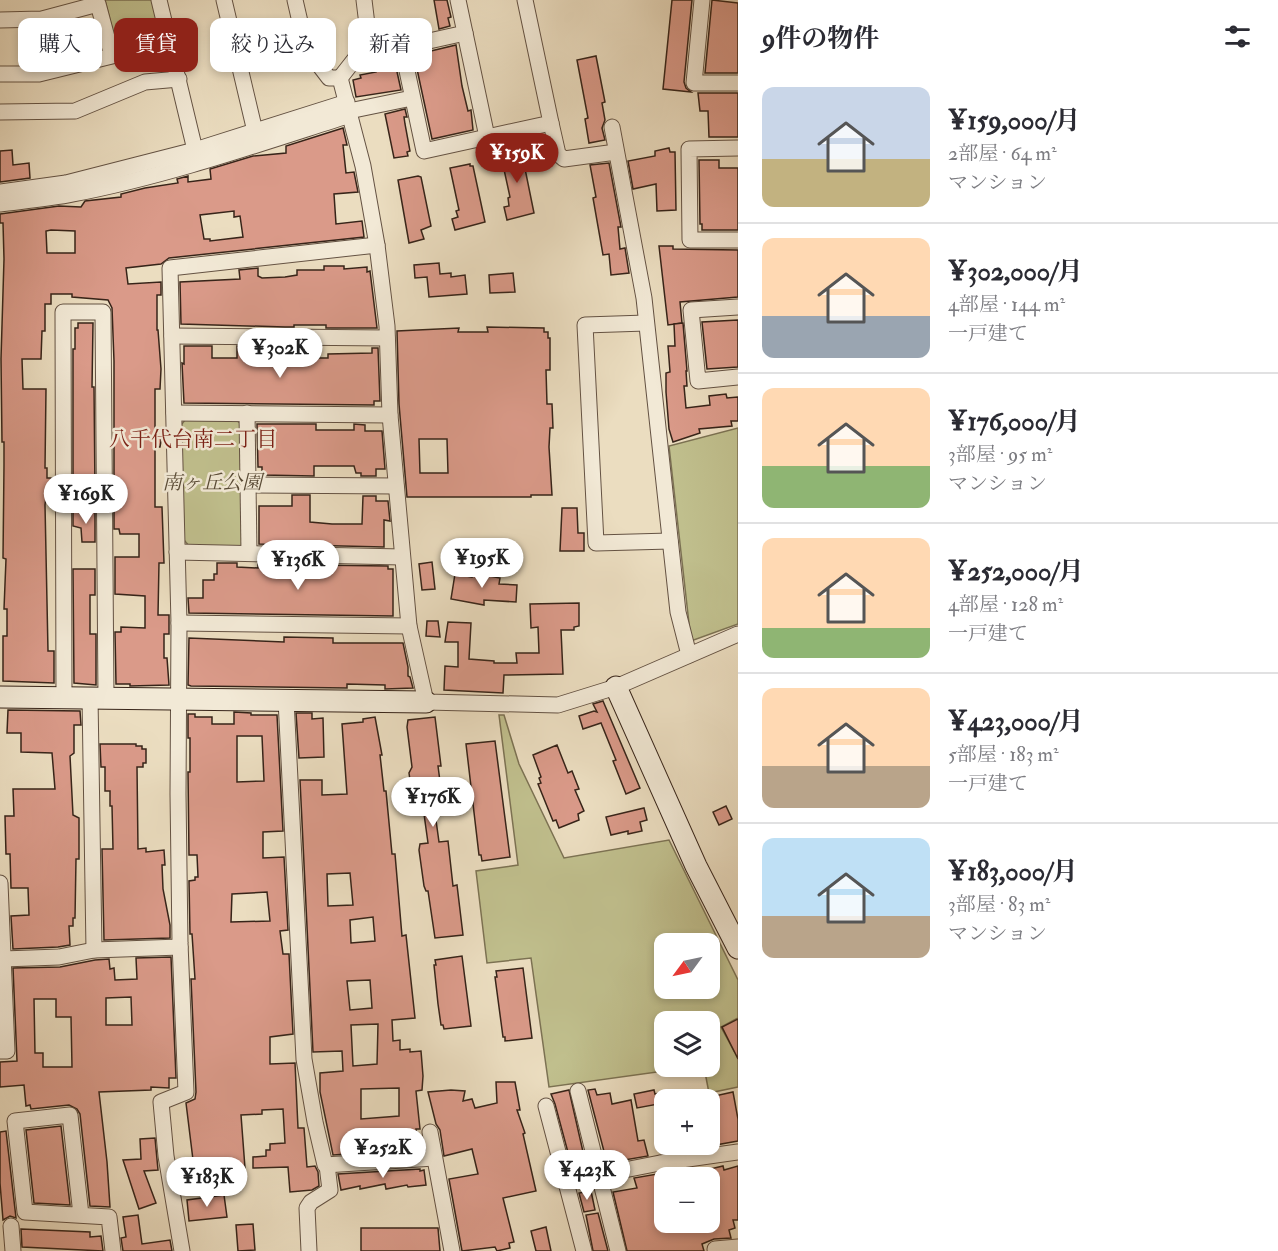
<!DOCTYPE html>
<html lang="ja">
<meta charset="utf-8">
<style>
:root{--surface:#fff;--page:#f2f2f3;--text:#2b2b33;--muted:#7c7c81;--line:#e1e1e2;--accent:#8f2418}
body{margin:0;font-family:"IM FELL Double Pica","Noto Serif JP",serif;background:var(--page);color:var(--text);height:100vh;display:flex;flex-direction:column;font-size:22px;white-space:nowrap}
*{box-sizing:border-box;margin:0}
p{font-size:20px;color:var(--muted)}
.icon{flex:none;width:33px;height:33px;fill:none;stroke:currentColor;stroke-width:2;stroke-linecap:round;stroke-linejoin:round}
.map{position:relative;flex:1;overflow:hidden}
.sheet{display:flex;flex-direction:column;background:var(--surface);width:540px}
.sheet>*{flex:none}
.top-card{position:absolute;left:18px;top:18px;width:570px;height:54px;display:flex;gap:12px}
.needle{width:39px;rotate:237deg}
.fabs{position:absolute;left:654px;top:933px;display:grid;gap:12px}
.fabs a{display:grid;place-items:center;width:66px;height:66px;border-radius:12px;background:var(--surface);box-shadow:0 3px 9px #0003;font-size:30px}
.price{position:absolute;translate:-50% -51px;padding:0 14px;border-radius:21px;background:#fff;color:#222;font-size:20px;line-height:39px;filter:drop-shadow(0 2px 3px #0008)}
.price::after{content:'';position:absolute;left:50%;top:36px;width:18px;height:14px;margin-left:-9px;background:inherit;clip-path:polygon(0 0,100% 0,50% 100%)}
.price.selected{background:var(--accent);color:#fff}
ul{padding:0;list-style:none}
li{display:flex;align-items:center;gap:18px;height:150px;padding:0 24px}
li+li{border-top:2px solid var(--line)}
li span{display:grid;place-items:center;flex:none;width:168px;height:120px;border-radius:12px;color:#555}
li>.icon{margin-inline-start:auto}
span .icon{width:72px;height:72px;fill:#fffc;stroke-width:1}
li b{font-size:26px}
h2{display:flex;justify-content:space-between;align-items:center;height:72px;padding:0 24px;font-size:26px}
.pill{padding:0 21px;border-radius:12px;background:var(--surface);box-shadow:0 3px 9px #0003;font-size:21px;line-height:54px}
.pill.selected{background:var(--accent);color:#fff}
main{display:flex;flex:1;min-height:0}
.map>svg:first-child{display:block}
.green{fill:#c0bf8d;stroke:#7c7253;stroke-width:1.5;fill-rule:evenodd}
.building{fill:#da9a89;stroke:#372419;stroke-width:1.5;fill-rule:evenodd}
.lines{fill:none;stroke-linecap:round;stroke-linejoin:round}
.street-casing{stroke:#645243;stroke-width:17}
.secondary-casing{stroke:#372419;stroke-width:23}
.street{stroke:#f2e9d6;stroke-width:15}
.secondary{stroke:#f2e9d6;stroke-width:21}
.labels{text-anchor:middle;stroke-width:5;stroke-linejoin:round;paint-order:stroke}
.park-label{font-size:20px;font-style:italic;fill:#594b36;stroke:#f2e9d6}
.neighbourhood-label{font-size:21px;fill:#7a1f14;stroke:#f2e9d6}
</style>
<main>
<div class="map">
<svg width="738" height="1251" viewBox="0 0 738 1251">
<rect width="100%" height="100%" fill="#ebddc0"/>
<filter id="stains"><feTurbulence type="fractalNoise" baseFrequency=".00333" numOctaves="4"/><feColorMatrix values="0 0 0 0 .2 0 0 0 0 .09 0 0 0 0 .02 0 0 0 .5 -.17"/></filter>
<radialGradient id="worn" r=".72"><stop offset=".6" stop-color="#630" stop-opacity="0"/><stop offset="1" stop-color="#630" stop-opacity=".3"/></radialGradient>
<g class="green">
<path d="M 105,0 L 156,0 L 164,33 L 116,44 Z"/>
<path d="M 186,419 L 236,420 L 241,424 L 243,543 L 239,549 L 190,547 L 184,540 L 181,425 Z"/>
<path d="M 738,428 L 738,624 L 691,641 L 669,446 Z"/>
<path d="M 499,715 L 504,715 L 519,764 L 564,858 L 669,840 L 738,980 L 738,1018 L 721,1027 L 734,1051 L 738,1049 L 738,1087 L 709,1093 L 704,1067 L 710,1066 L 710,1022 L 664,1022 L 664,1066 L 693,1067 L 549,1087 L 531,958 L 487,963 L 476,871 L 518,865 ZM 664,944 L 710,944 L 710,988 L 664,988 Z"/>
</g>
<g class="building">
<path d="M 434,0 L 447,0 L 451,17 L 448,18 L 450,26 L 439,29 Z"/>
<path d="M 672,0 L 692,0 L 684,82 L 686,88 L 691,92 L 663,89 Z"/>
<path d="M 712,0 L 738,3 L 738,73 L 705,73 Z"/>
<path d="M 456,45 L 462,86 L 468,111 L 471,110 L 473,130 L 432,139 L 414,55 Z"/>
<path d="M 392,49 L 401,90 L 356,97 L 353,80 L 361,78 L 360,75 L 376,72 L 372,57 L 380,55 L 379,52 Z"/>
<path d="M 596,56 L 605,102 L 602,103 L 605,120 L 602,128 L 605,140 L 589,143 L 585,119 L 588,118 L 577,60 Z"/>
<path d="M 698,93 L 738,93 L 738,137 L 709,137 L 708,111 L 700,111 Z"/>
<path d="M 405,109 L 407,117 L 404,117 L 405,124 L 410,151 L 407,152 L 408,156 L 394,158 L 385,114 Z"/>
<path d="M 343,128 L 347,145 L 343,145 L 346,173 L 354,172 L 358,192 L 334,194 L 336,224 L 362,221 L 364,237 L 169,258 L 161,264 L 126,268 L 128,284 L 161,282 L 161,295 L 157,295 L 157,330 L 158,330 L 161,369 L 160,389 L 155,389 L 155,429 L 161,429 L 161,441 L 160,447 L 155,447 L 155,507 L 162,507 L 164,563 L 159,563 L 158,615 L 169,615 L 169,634 L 164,634 L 164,658 L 167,658 L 169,685 L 130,686 L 130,684 L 116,684 L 115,632 L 121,632 L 121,627 L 145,628 L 145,596 L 115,594 L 115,557 L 139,557 L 139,534 L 120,534 L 119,529 L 114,529 L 114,361 L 112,308 L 108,300 L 72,297 L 72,294 L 51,294 L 51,304 L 45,304 L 45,331 L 42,331 L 41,359 L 22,359 L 23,389 L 46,389 L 45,468 L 47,468 L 47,478 L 54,478 L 54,489 L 47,489 L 45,505 L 48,651 L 54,651 L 54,683 L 3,681 L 3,636 L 7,636 L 7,609 L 4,609 L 6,559 L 3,558 L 4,465 L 4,442 L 2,442 L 1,359 L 4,259 L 3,223 L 0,223 L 0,214 L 59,206 L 81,207 L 85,201 L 121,197 L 121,194 L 145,188 L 178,183 L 177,179 L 188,176 L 188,182 L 211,179 L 210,169 L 253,156 L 286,153 L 286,146 ZM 234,211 L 234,217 L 240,216 L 243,237 L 210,241 L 210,239 L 204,239 L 200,215 ZM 51,230 L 75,231 L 75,253 L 47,253 L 46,231 Z"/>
<path d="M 518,147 L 521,149 L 534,213 L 507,220 L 504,207 L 509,206 L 508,198 L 510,197 L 500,151 Z"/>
<path d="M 669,148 L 670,152 L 675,152 L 676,210 L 657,211 L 656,184 L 633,189 L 628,161 L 655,156 L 655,151 Z"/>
<path d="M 12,150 L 13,165 L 29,163 L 30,178 L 0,182 L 0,151 Z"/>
<path d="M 699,160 L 719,160 L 719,168 L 738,168 L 738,230 L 702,230 L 702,224 L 700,224 Z"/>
<path d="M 609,163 L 621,227 L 618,227 L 620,249 L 625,248 L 629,273 L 611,275 L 609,254 L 603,255 L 593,198 L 596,197 L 590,165 Z"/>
<path d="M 470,164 L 470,166 L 473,166 L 485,222 L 455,230 L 452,219 L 458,217 L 456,211 L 459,210 L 450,168 Z"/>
<path d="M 418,176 L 421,177 L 431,226 L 421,230 L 424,239 L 409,243 L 398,180 Z"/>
<path d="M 659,246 L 673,246 L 673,249 L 738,250 L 738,297 L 680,302 L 682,323 L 668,325 Z"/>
<path d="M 439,263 L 440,274 L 451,273 L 451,277 L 465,275 L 467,294 L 429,297 L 427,277 L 415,278 L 414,265 Z"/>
<path d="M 324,266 L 344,266 L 344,269 L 367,267 L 367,272 L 370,271 L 377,328 L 326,328 L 326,325 L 294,325 L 294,327 L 285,327 L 181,324 L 180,282 L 240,279 L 239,270 L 258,268 L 258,276 L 262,278 L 285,277 L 297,275 L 297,270 L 324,270 Z"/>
<path d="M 513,273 L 515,292 L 490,293 L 489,275 Z"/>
<path d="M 738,320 L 738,367 L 707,369 L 702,322 Z"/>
<path d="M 78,323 L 93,323 L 92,387 L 94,387 L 95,491 L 73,491 L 73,349 L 75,349 L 75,328 L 78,328 Z"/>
<path d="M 683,323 L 687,371 L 686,371 L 687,386 L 684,386 L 686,408 L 710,405 L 709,396 L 726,394 L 727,398 L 738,397 L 738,421 L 731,421 L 732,426 L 699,429 L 700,433 L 673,442 L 669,429 L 666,392 L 666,373 L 670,372 L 668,346 L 675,346 L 674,324 Z"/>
<path d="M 487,327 L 544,328 L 544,332 L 548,332 L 548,338 L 550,338 L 550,370 L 546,370 L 547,404 L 552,404 L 553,428 L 550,428 L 549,447 L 552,495 L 531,495 L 531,497 L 407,497 L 399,404 L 397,331 L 459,328 L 458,332 L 488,332 ZM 419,439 L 447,439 L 448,473 L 420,473 Z"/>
<path d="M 184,346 L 212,346 L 212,358 L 237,358 L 237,346 L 254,347 L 254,356 L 290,356 L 290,358 L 328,358 L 328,354 L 372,353 L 372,348 L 378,348 L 380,401 L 374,401 L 374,405 L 184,403 L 182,363 L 184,364 Z"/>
<path d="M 257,424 L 316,424 L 316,430 L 354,430 L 354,424 L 365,425 L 365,431 L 382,431 L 385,469 L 376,469 L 376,476 L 361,476 L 361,473 L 356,473 L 354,466 L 314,466 L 314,476 L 262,475 L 262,467 L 258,467 Z"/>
<path d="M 292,495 L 310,495 L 310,522 L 332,524 L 362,524 L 363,496 L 376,496 L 376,501 L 388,501 L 390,521 L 384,520 L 384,547 L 259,544 L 259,506 L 292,506 Z"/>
<path d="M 562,508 L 577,508 L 578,533 L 584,533 L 584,551 L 560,551 Z"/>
<path d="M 73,511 L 95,511 L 95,542 L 82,542 L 81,528 L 73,526 Z"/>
<path d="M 432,562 L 435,589 L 422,590 L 419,564 Z"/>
<path d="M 217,563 L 237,563 L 237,567 L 258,568 L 258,564 L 274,564 L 274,570 L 311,570 L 311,565 L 388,566 L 388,569 L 393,569 L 393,616 L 189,613 L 188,598 L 203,598 L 203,580 L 214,580 L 214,574 L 217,574 Z"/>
<path d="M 73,569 L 95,569 L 95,595 L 90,595 L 90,634 L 96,634 L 96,685 L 74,683 Z"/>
<path d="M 473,569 L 485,571 L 484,575 L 500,578 L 499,584 L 517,585 L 516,602 L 484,600 L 484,605 L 451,599 L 455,574 L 472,577 Z"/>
<path d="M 579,603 L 579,626 L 574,627 L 574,630 L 561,630 L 563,674 L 504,675 L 503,693 L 444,690 L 445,666 L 458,667 L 458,642 L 445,642 L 448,622 L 471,623 L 469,659 L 494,661 L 494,663 L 517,663 L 516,653 L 539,653 L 538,627 L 531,628 L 530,604 Z"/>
<path d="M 427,621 L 438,621 L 440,637 L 426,636 Z"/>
<path d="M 284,637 L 333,638 L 333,643 L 403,643 L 408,667 L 408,676 L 410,677 L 413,688 L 385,689 L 385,685 L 347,684 L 347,688 L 191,686 L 188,685 L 189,638 L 284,642 Z"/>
<path d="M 603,701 L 640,788 L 626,794 L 613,761 L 616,760 L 601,723 L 583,729 L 579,716 L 594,711 L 597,712 L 593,704 Z"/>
<path d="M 8,710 L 80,711 L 81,725 L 74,725 L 74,753 L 70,756 L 73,815 L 79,818 L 79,859 L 76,859 L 75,918 L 73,918 L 73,926 L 69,926 L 70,945 L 58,947 L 13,949 L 11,916 L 29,915 L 28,888 L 11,888 L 10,854 L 6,854 L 5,816 L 14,816 L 13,789 L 55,789 L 52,753 L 21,752 L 21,733 L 7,733 Z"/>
<path d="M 234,712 L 251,713 L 251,715 L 277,715 L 283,831 L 263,832 L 263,858 L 284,857 L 288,930 L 280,931 L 283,954 L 289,954 L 293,1034 L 270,1037 L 270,1064 L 295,1063 L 298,1128 L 304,1128 L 307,1167 L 315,1166 L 318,1172 L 319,1186 L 312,1190 L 290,1192 L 288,1167 L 253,1168 L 253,1157 L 266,1156 L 266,1150 L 270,1150 L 270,1144 L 285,1143 L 283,1109 L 262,1110 L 262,1114 L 241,1115 L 245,1168 L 226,1169 L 226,1164 L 194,1168 L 186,1103 L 195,1099 L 196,1092 L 191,979 L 195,979 L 192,934 L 190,934 L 189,881 L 195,880 L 195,877 L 198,877 L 197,855 L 189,855 L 188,772 L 190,772 L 190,738 L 188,738 L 188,714 L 195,714 L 195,717 L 212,717 L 212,724 L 234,724 ZM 237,736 L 262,736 L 264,781 L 237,782 ZM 267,892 L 270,921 L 231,922 L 232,894 Z"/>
<path d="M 296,713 L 312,713 L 312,719 L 323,718 L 324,757 L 299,758 Z"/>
<path d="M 375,717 L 382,755 L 380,755 L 384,791 L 386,791 L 392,854 L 395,854 L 402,936 L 406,935 L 415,1018 L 392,1020 L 393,1041 L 400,1040 L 400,1050 L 410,1049 L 410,1052 L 421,1051 L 423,1076 L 422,1090 L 416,1091 L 420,1129 L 416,1129 L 419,1149 L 333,1155 L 320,1092 L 320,1073 L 343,1071 L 342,1051 L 313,1052 L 300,780 L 322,780 L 322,795 L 347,794 L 342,724 L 363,722 L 363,719 ZM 350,873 L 353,905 L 328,906 L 327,874 ZM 373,917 L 375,941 L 351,943 L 350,920 ZM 370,980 L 372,1008 L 350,1010 L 347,981 ZM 378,1024 L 377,1064 L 353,1066 L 351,1025 ZM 399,1088 L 399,1116 L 361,1119 L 361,1089 Z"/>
<path d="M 435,717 L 441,766 L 438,766 L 444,812 L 435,813 L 439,842 L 448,841 L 453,886 L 457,885 L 463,935 L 435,938 L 428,891 L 426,891 L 424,886 L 419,850 L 420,844 L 428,843 L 424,814 L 416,815 L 416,809 L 414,809 L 409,773 L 412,767 L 407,727 L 408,720 Z"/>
<path d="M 495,741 L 510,857 L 482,861 L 481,855 L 479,855 L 466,744 Z"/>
<path d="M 100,744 L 136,744 L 136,746 L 142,746 L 142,749 L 146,749 L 146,763 L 143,763 L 143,767 L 137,767 L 138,849 L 146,848 L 146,852 L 164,850 L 165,865 L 162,865 L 163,889 L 170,925 L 170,938 L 104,940 L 102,849 L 113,849 L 112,806 L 110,806 L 110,791 L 105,791 L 105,767 L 101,767 Z"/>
<path d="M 557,745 L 568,773 L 572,771 L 579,789 L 575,790 L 584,811 L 578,814 L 579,820 L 559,828 L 556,820 L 553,821 L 538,784 L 541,783 L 539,778 L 541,777 L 533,755 Z"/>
<path d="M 726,806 L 732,819 L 719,825 L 713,812 Z"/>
<path d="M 644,808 L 647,820 L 640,822 L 642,831 L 628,834 L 628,831 L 611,835 L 606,817 Z"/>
<path d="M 462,956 L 471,1026 L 444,1029 L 443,1025 L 441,1025 L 438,1004 L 434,965 L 436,965 L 435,960 Z"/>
<path d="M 171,957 L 176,1078 L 169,1078 L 169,1088 L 151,1087 L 151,1090 L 99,1092 L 107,1162 L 110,1207 L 90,1206 L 80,1114 L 77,1109 L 69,1105 L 31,1109 L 30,1105 L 26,1106 L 24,1085 L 0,1087 L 0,1062 L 17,1061 L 13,968 L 60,967 L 95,960 L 109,959 L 110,969 L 114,968 L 115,980 L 137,979 L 136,958 ZM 131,997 L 132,1025 L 106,1025 L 106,998 ZM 34,999 L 56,999 L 56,1017 L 71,1017 L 72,1067 L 43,1067 L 43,1053 L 35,1053 Z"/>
<path d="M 523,968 L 532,1038 L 505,1041 L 505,1037 L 503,1037 L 495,977 L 497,977 L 496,971 Z"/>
<path d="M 738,1019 L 738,1059 L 722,1027 Z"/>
<path d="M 496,1082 L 515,1082 L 520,1110 L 517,1110 L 525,1133 L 523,1134 L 536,1191 L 503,1198 L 514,1242 L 509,1243 L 510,1248 L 497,1251 L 495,1247 L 462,1251 L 449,1179 L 478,1174 L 472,1149 L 444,1156 L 440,1130 L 436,1124 L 428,1092 L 451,1090 L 465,1091 L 463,1101 L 472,1099 L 475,1108 L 497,1103 Z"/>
<path d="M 595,1089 L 597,1095 L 610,1093 L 612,1104 L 631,1100 L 638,1141 L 644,1140 L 648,1156 L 607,1163 L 588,1090 Z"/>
<path d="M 569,1090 L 586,1165 L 583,1165 L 584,1168 L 573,1171 L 555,1104 L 551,1094 Z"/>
<path d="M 654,1090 L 655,1094 L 664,1092 L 664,1103 L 637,1108 L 634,1094 Z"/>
<path d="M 733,1092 L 738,1119 L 738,1141 L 710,1146 L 710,1097 Z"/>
<path d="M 61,1126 L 70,1205 L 34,1203 L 26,1130 Z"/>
<path d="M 6,1131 L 16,1218 L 10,1216 L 3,1220 L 0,1183 L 0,1132 Z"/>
<path d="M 155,1138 L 158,1170 L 144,1171 L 156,1203 L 139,1209 L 123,1160 L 141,1159 L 140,1139 Z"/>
<path d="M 723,1166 L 724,1170 L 738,1166 L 738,1220 L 733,1220 L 735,1228 L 729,1230 L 731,1238 L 714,1239 L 702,1244 L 704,1251 L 627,1251 L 613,1192 L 637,1188 L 634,1178 L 680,1170 L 681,1178 L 664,1178 L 664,1222 L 710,1222 L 710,1205 L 718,1202 L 714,1182 L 710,1183 L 710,1169 Z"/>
<path d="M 420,1169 L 420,1171 L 424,1170 L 426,1185 L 408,1187 L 407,1185 L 386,1189 L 385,1184 L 360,1189 L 360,1186 L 341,1190 L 338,1174 Z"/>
<path d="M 591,1191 L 595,1210 L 584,1212 L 579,1193 Z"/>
<path d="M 224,1195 L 227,1217 L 189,1221 L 187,1200 Z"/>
<path d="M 598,1213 L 608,1251 L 593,1251 L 586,1215 Z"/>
<path d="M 138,1215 L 142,1244 L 170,1240 L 172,1251 L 123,1251 L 121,1238 L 126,1237 L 123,1217 Z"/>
<path d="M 253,1224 L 255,1250 L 238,1251 L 236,1225 Z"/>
<path d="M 546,1227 L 551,1251 L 536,1251 L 531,1231 Z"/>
<path d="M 361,1228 L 438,1228 L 440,1251 L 361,1251 Z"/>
<path d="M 21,1229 L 90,1232 L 90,1237 L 101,1236 L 103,1251 L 22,1247 Z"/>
</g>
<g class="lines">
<g class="street-casing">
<g id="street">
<path d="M 159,0 L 195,150"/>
<path d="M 224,0 L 257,140"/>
<path d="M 295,0 L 306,48 L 329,78 L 340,78 L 363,166 L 377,245 L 387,326 L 390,415 L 409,626 L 426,702 L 558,705 L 616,687 L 738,634"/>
<path d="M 458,0 L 465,33 L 402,47 L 424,151 L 551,123 L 525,0"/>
<path d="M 702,0 L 694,83 L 738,83"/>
<path d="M 0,20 L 42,19 L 98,4 L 112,56 L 39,74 L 0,74"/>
<path d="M 465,33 L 487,137"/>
<path d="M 340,78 L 369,41 L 364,0"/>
<path d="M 349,111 L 412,98"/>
<path d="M 0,112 L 75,111 L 145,82 L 179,79"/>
<path d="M 551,123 L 558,154 L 564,159 L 616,152"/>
<path d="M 612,127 L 644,298 L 678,612 L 689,655"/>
<path d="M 738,148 L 689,149 L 690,240 L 738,240"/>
<path d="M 0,192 L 66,183 L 195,150 L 347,102"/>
<path d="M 0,204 C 24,201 49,199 73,194 C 167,176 259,144 350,115"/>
<path d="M 738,307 L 691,310 L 698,381 L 738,377"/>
<path d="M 646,323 L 585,325 L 596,543 L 670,541"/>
<path d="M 172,336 L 387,338"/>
<path d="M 174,413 L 390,415"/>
<path d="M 247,413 L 249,553"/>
<path d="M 248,485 L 396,486"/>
<path d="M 63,501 L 105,501"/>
<path d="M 177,552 L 402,557"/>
<path d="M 179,623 L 409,626"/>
<path d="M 64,697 L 63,312 L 103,312 L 106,698"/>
<path d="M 90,697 L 94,950"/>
<path d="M 286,700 L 304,1059 L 315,1122 L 325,1165 L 434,1158"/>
<path d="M 0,883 L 7,1051 L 0,1051"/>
<path d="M 3,959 L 59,957 L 94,950 L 180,947"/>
<path d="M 578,1091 L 599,1175 L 660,1163 L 738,1152"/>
<path d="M 546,1106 L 584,1251"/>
<path d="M 430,1132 L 452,1251"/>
<path d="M 566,1182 L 599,1175 L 618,1251"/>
<path d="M 81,1215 L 70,1115 L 15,1121 L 25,1212 L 109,1217 L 113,1251"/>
<path d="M 11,1226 L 13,1251"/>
<path d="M 715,1249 L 738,1247"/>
<path d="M 182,1251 L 166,1156 L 161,1102 L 186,1092 L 180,943 L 178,794 L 179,623 L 170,268 L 377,245"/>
<path d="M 309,1251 L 307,1208 L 311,1202 L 330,1190 L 327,1165"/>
</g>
</g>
<g class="secondary-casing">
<g id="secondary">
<path d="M 616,687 L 696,866 L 738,948"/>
<path d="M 0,697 L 426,702"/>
</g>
</g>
<use href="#street" class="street"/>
<use href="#secondary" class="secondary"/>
</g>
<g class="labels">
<g class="park-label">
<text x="212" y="489">南ヶ丘公園</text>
</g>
<g class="neighbourhood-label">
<text x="193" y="446">八千代台南二丁目</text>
</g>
</g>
<rect width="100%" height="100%" filter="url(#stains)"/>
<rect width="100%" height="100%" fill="url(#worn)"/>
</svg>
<div class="fabs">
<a><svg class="needle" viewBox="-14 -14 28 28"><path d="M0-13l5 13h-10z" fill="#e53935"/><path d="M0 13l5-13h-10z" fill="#7c7c81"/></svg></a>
<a><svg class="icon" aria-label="layers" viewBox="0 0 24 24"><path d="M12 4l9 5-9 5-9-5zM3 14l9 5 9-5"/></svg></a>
<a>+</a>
<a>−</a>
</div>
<b class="price selected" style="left:517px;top:184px">¥159K</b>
<b class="price" style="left:280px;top:379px">¥302K</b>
<b class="price" style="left:86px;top:525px">¥169K</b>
<b class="price" style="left:482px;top:589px">¥195K</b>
<b class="price" style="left:298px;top:591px">¥136K</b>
<b class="price" style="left:433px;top:828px">¥176K</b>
<b class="price" style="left:383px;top:1179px">¥252K</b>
<b class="price" style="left:587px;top:1201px">¥423K</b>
<b class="price" style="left:207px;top:1208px">¥183K</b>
<div class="top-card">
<a class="pill">購入</a>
<a class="pill selected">賃貸</a>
<a class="pill">絞り込み</a>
<a class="pill">新着</a>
</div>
</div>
<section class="sheet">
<h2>9件の物件<svg class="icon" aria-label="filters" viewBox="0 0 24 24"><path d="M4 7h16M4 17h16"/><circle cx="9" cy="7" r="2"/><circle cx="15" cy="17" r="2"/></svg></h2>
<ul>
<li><span style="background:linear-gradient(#c9d6e8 60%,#c2b280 0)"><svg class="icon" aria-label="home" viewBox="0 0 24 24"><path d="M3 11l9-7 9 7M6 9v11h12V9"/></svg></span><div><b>¥159,000/月</b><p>2部屋 · 64 m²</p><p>マンション</p></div></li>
<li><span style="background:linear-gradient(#ffd9b3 65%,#9aa5b1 0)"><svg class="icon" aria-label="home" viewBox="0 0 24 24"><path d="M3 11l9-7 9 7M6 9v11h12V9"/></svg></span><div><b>¥302,000/月</b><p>4部屋 · 144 m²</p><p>一戸建て</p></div></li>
<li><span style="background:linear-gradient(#ffd9b3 65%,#8fb573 0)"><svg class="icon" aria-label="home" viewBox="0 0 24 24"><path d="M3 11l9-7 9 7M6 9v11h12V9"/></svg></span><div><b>¥176,000/月</b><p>3部屋 · 95 m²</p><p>マンション</p></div></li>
<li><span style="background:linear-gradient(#ffd9b3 75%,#8fb573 0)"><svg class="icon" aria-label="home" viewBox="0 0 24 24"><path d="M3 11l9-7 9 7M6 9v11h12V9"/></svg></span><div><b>¥252,000/月</b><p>4部屋 · 128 m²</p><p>一戸建て</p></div></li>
<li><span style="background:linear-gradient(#ffd9b3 65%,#b9a48a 0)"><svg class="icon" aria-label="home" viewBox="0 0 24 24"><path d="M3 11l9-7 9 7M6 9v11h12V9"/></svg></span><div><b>¥423,000/月</b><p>5部屋 · 183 m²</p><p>一戸建て</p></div></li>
<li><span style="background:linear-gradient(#bfe0f5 65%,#b9a48a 0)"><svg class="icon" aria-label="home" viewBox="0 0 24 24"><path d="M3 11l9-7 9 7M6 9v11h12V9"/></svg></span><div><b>¥183,000/月</b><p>3部屋 · 83 m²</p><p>マンション</p></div></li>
</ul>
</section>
</main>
